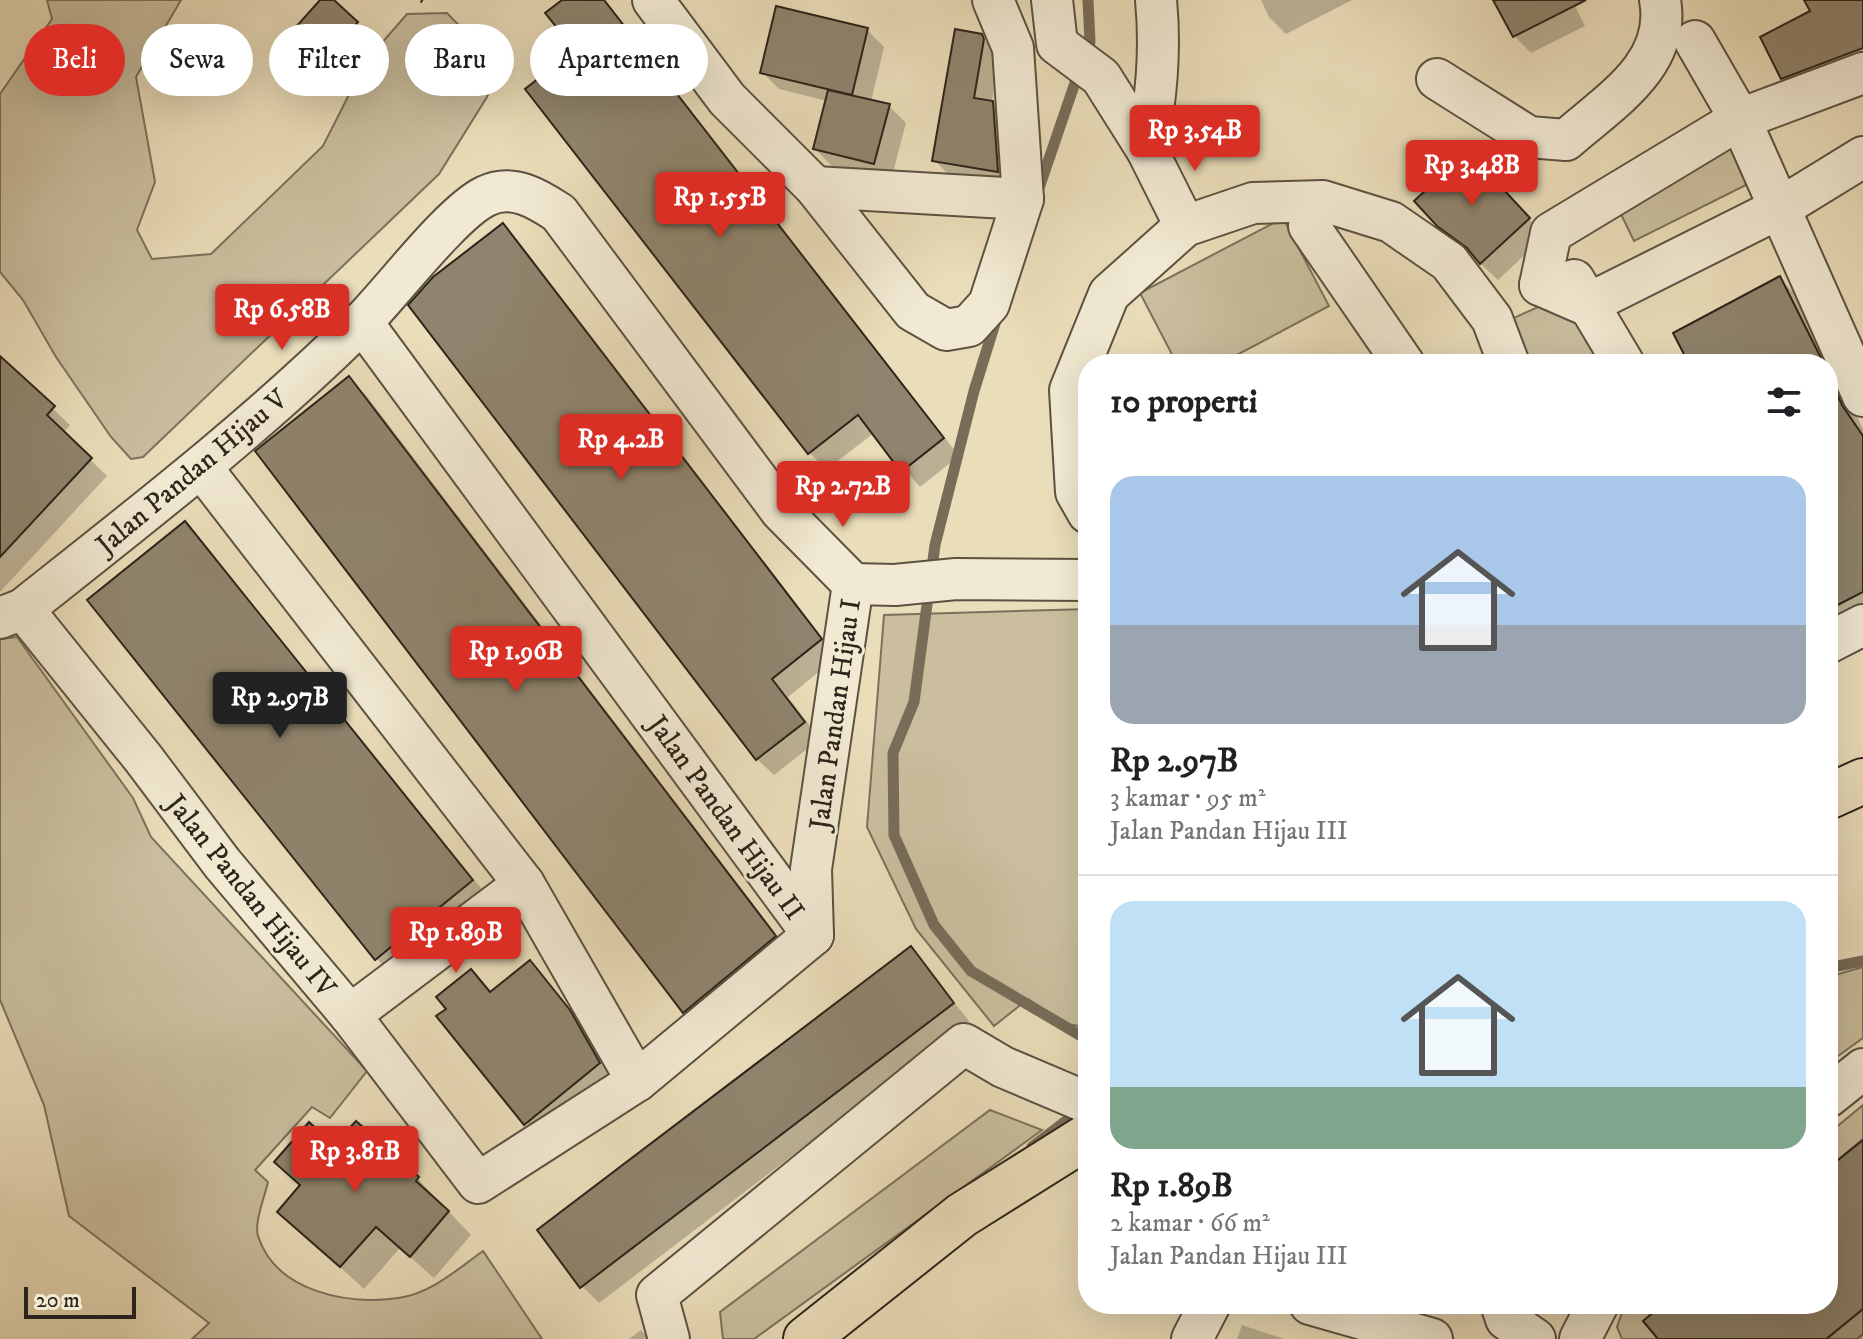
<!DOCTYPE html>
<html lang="id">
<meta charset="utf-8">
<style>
:root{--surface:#fff;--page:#f6f6f6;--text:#202124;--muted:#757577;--line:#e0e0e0;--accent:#d93025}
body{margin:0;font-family:"IM FELL DW Pica",serif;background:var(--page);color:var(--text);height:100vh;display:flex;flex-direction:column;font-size:30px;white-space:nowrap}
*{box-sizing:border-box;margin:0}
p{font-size:26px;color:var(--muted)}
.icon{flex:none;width:44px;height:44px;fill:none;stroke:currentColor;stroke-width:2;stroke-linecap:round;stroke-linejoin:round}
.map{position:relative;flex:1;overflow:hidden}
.details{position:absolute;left:1078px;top:354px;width:760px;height:960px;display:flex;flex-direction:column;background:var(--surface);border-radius:32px;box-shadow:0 8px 32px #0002}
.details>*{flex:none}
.guide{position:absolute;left:24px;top:24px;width:760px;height:72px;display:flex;gap:16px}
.scale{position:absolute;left:24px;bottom:20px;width:112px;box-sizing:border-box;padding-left:8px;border:4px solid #2d241b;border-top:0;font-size:22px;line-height:28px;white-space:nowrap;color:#2d241b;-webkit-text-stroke:6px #f1e9d2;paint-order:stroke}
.price{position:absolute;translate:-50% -68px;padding:0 18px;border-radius:8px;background:var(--accent);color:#fff;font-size:26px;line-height:52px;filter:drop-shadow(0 2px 4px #0008)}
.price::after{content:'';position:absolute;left:50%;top:48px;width:24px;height:18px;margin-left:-12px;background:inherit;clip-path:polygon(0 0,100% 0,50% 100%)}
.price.selected{background:#222;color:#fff}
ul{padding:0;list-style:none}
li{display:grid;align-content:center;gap:16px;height:424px;padding:0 32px}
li+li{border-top:2px solid var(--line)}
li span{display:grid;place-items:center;height:248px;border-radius:24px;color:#555}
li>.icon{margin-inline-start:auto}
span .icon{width:144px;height:144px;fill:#fffc;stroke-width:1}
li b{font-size:34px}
h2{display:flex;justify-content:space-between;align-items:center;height:96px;padding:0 32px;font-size:34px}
.chip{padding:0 28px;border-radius:36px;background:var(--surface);box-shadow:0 8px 32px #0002;font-size:28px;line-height:72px}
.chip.selected{background:var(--accent);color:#fff}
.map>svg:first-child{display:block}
.green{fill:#cabe9e;stroke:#7c715c;stroke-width:2}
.shadow{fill:#0003}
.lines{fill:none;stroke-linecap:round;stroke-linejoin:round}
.stream{stroke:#786d59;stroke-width:11}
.building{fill:#8f846d;stroke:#2d241b;stroke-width:2}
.minor-casing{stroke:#5c5242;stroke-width:44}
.major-casing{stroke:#2d241b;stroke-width:48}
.path{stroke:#2d241b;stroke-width:5;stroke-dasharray:2 4;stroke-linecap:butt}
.minor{stroke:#f1e9d2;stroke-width:40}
.major{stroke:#eaddb9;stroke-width:44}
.labels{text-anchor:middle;stroke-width:6;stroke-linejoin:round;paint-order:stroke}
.street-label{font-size:28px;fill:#2d241b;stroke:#f1e9d2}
</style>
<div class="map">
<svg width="1863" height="1339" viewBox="0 0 1863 1339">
<rect width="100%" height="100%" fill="#eaddb9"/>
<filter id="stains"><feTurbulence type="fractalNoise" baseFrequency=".0025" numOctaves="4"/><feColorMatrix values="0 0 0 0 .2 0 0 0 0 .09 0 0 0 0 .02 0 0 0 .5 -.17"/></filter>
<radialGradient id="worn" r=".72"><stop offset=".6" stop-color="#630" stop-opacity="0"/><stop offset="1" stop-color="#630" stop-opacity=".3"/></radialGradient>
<g class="green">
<path d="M 47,0 L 181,0 L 136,77 L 155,182 L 137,230 L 152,259 L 211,254 L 323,146 L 366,61 L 407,14 L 447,13 L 478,45 L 495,72 L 487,97 L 439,174 L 143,457 L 131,459 L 111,437 L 56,357 L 23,300 L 0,272 L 0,94 L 52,19 Z"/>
<path d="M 1744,135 L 1764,176 L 1634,241 L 1614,200 Z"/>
<path d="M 1283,218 L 1329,306 L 1220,364 L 1177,364 L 1140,293 Z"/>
<path d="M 1540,306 L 1590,325 L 1614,364 L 1517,364 L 1503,323 Z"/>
<path d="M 1088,609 L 1088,1027 L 1065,1024 L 1028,999 L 994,1026 L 916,929 L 867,827 L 884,615 Z"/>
<path d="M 17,637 L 133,798 L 151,837 L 367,1071 L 330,1118 L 312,1107 L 255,1170 L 268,1182 C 265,1196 254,1222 258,1236 C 276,1292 347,1305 398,1298 C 430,1294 458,1269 483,1251 L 542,1339 L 192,1339 L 209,1323 L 69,1216 L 44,1105 L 0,1000 L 0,639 Z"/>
<path d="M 1863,967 L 1863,1038 L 1834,1059 L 1828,1052 L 1828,977 Z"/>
<path d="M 1863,1105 L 1863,1139 L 1828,1168 L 1828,1134 Z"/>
<path d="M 990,1110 L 1042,1130 L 754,1339 L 723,1339 L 720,1312 Z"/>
<path d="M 1625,1304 L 1664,1304 L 1643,1321 L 1658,1339 L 1622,1339 L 1617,1327 Z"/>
<path d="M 1863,1309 L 1863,1334 L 1857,1339 L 1827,1339 Z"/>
</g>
<g class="shadow">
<path d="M 323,0 L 332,0 L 374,40 L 329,90 L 299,62 Z"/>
<path d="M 565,0 L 605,0 L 959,456 L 920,487 L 874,433 L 826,470 L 810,453 L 528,90 L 578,51 Z"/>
<path d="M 1261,0 L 1352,0 L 1286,34 L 1269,17 Z"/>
<path d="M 1496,0 L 1572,0 L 1585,26 L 1531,53 L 1514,36 Z"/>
<path d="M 1807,0 L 1863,0 L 1863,72 L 1800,95 L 1783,78 L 1813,12 Z"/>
<path d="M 867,30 L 884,47 L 871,102 L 889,106 L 906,123 L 891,180 L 832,166 L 815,149 L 827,101 L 779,89 L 762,72 Z"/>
<path d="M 981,36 L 998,53 L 992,102 L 1010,120 L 1014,188 L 951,177 L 934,160 Z"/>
<path d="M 1485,171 L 1545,236 L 1498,280 L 1439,225 Z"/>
<path d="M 503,225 L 519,242 L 837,657 L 788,697 L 820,739 L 774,775 L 757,759 Z"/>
<path d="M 1780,279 L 1797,296 L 1863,429 L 1863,618 L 1828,635 L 1828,364 L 1691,364 Z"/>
<path d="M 11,369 L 70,425 L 63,433 L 107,476 L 0,592 L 0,381 Z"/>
<path d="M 349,379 L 366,395 L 791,954 L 701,1028 L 684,1012 Z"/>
<path d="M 184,524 L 489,898 L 393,975 L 377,959 Z"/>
<path d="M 911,949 L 969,1021 L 599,1303 L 582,1286 Z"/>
<path d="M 530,963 L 590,1033 L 620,1085 L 546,1145 L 439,1017 L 449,1009 L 471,972 L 493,993 Z"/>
<path d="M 1863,1142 L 1863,1339 L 1660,1339 L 1667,1304 L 1828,1304 L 1828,1171 Z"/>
<path d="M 335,1148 L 417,1178 L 471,1235 L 434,1278 L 400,1248 L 364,1289 L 280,1212 Z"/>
<path d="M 1242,1325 L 1284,1339 L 1237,1339 Z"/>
<path d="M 641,1330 L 650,1339 L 629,1339 Z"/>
</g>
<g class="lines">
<g class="stream">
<path d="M 1085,55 L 1090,42 L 1088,0"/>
<path d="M 1037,194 L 1079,71"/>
<path d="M 997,317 L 974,391 L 935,545 L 914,702 L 893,753 L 894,835 L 934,925 L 971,971 L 1088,1040"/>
<path d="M 1828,968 L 1863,961"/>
<path d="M 1032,1147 L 1082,1109"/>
</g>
</g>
<g class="building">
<path d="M 320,0 L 334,0 L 358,22 L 311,75 L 279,46 Z"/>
<path d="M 562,0 L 604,0 L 944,438 L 901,472 L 858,415 L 808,454 L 525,89 L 575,50 L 545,13 Z"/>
<path d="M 1493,0 L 1586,0 L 1513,37 Z"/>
<path d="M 1804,0 L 1863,0 L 1863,48 L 1781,79 L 1760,37 L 1810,11 Z"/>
<path d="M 776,6 L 868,28 L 852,95 L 760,73 Z"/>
<path d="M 955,29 L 982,34 L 984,39 L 974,98 L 993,101 L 998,172 L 932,161 Z"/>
<path d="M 828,90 L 890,104 L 874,164 L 813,149 Z"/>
<path d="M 1468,151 L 1530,218 L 1480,264 L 1467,248 L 1437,226 L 1414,201 Z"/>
<path d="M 503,223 L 822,639 L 772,679 L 805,722 L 756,760 L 408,305 L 433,277 Z"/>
<path d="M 1780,276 L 1824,364 L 1689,364 L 1673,333 Z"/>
<path d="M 0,356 L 55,406 L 47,415 L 92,458 L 0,557 Z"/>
<path d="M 1828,374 L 1842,405 L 1863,436 L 1863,592 L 1828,610 Z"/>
<path d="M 349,376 L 776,936 L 683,1013 L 255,451 Z"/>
<path d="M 185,521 L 473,880 L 375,960 L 87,600 Z"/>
<path d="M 911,946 L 954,1003 L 580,1288 L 537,1230 Z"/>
<path d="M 530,960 L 570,1010 L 600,1063 L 524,1125 L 436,1016 L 446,1009 L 436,997 L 471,969 L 490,992 Z"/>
<path d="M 356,1121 L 419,1177 L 416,1181 L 449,1211 L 410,1257 L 376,1227 L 340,1267 L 277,1212 L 300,1185 L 274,1162 L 309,1122 L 334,1145 Z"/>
<path d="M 1863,1140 L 1863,1309 L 1826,1339 L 1658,1339 L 1643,1321 L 1663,1304 L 1828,1304 L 1828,1168 Z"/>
</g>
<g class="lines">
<g class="minor-casing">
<g id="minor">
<path d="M 653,0 L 727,99 L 815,187 L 913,311 L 946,330 L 969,326 L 989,304 L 1023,199 L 1013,48 L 993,0"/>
<path d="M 1052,0 L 1057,44 L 1101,77 L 1147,150 L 1185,226"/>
<path d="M 1863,73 L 1740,119 L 1863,396"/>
<path d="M 1437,79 L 1529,137 L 1566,140 C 1609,102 1672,65 1660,0"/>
<path d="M 1147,150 C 1156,98 1161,52 1156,0"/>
<path d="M 815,187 L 1023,199"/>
<path d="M 1309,226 L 1404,364"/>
<path d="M 1574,280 L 1624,364"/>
<path d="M 1540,285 L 1586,305 L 1780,208 L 1863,157"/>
<path d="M 1540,285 L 1551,233 L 1740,119 L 1695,41"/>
<path d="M 362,322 L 813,935"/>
<path d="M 1088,513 L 1076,492 L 1070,390 L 1109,294 L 1185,226 L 1253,203 L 1323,201 L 1391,222 L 1449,262 L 1492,319 L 1509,364"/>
<path d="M 853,584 L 895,585 L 956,579 L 1088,580"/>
<path d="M 23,609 L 143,758 L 222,863 L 350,1015 L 478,1183 L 637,1081 L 524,884 L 201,467"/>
<path d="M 0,618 L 23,609 C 139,517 257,426 362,322 C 392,292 452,212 486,196 C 512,183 538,199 559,213 L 781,511 L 853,584 L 811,869 L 813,935"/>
<path d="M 1828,643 L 1863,625"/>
<path d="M 350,1015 L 524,884"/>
<path d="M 637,1081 L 813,935"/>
<path d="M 1828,1097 L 1863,1069"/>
<path d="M 1310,1304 L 1432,1339"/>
<path d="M 1501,1304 L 1506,1319 L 1535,1339"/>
<path d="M 669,1339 L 657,1295 L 964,1044 L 1003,1067 L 1088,1103"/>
<path d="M 1192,1339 L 1210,1304"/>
<path d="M 1580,1339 L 1598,1304"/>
</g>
</g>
<g class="major-casing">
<g id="major">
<path d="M 1828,797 L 1863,781"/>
<path d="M 806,1339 L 962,1215 L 1088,1136"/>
</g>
</g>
<path class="path" d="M 421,0 L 423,1"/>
<use href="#minor" class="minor"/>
<use href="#major" class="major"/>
</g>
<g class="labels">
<g class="street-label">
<text transform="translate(191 471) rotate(-40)" y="10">Jalan Pandan Hijau V</text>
<text transform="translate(834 714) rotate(-82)" y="10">Jalan Pandan Hijau I</text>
<text transform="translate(727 817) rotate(54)" y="10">Jalan Pandan Hijau II</text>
<text transform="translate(252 895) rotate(51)" y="10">Jalan Pandan Hijau IV</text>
</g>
</g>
<rect width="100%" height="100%" filter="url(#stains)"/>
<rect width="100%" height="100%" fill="url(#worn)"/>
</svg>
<div class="scale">20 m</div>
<b class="price" style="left:1195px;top:173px">Rp 3.54B</b>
<b class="price" style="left:1472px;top:208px">Rp 3.48B</b>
<b class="price" style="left:720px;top:240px">Rp 1.55B</b>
<b class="price" style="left:282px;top:352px">Rp 6.58B</b>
<b class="price" style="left:621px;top:482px">Rp 4.2B</b>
<b class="price" style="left:843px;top:529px">Rp 2.72B</b>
<b class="price" style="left:516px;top:694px">Rp 1.96B</b>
<b class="price selected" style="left:280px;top:740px">Rp 2.97B</b>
<b class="price" style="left:456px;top:975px">Rp 1.89B</b>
<b class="price" style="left:355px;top:1194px">Rp 3.81B</b>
<div class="guide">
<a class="chip selected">Beli</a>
<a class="chip">Sewa</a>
<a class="chip">Filter</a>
<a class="chip">Baru</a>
<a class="chip">Apartemen</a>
</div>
<section class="details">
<h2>10 properti<svg class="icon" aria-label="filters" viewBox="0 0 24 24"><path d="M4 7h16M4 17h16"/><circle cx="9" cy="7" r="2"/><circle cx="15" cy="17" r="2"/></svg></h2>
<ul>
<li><span style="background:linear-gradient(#a9c7e8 60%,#9aa5b1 0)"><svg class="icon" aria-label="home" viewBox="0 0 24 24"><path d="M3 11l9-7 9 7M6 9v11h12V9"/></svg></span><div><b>Rp 2.97B</b><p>3 kamar · 95 m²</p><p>Jalan Pandan Hijau III</p></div></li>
<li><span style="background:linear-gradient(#bfe0f5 75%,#7fa58c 0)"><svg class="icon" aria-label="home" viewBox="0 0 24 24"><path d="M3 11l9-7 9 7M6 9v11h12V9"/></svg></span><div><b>Rp 1.89B</b><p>2 kamar · 66 m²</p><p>Jalan Pandan Hijau III</p></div></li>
</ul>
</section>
</div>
